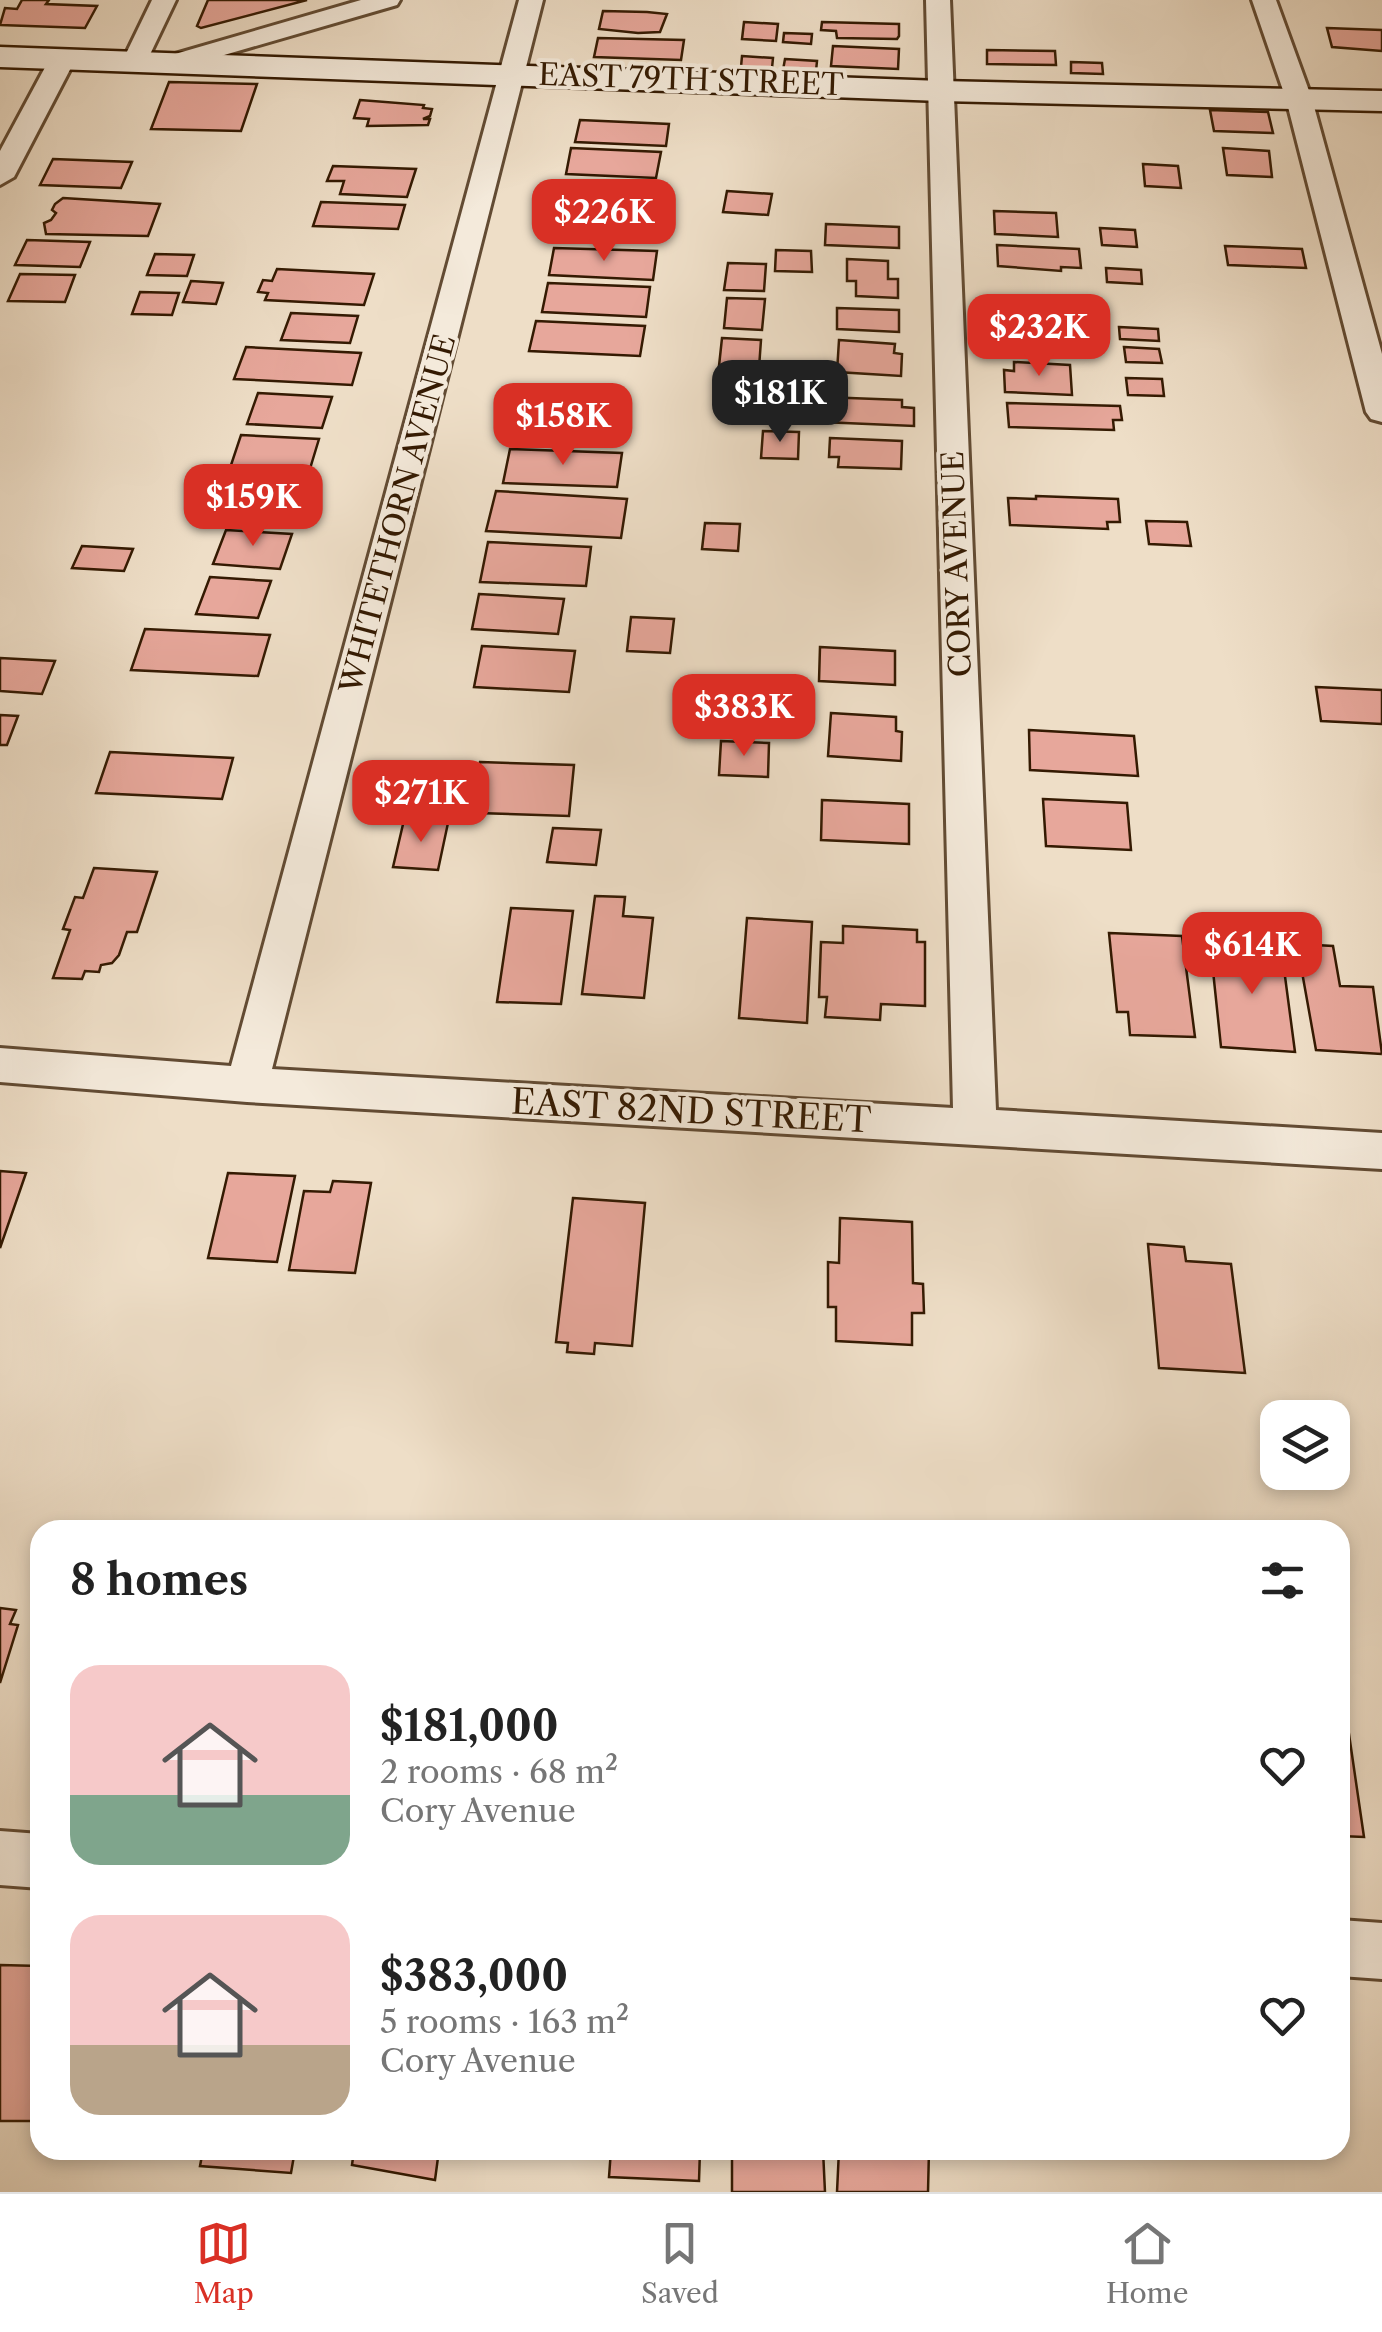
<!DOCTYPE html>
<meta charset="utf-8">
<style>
:root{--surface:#fff;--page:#f2f2f2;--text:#222;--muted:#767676;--line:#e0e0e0;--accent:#d93025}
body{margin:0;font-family:"Libre Caslon Text",serif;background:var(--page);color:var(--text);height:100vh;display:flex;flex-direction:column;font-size:38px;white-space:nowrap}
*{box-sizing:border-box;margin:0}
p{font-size:32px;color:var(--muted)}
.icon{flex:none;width:55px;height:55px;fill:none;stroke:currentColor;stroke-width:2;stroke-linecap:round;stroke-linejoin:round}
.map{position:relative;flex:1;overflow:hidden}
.side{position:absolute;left:30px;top:1520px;width:1320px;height:640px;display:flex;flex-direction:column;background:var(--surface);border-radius:30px;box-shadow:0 5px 15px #0003}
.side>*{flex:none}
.fabs{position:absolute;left:1260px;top:1400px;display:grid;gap:20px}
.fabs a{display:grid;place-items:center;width:90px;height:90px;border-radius:20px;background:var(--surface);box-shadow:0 5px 15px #0003;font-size:50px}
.price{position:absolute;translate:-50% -85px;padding:0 22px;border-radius:20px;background:var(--accent);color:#fff;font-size:32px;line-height:65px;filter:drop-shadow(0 2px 5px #0008)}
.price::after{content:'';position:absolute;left:50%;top:60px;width:30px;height:22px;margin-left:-15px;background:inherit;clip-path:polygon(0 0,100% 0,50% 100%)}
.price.current{background:#222;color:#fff}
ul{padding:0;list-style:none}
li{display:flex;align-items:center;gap:30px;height:250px;padding:0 40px}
li span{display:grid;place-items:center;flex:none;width:280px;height:200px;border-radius:30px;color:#555}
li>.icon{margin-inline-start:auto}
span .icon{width:120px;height:120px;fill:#fffc;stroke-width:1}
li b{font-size:42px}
h2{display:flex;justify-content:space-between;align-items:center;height:120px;padding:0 40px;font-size:42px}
.tabs{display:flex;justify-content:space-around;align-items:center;height:140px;border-top:2px solid var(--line);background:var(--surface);font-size:28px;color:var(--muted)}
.tabs a{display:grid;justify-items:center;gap:5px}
.tabs .current{color:var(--accent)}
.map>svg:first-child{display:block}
.building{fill:#e7a79b;stroke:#341a02;stroke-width:2.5}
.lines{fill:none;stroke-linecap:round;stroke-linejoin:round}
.street-casing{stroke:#624b33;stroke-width:6}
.secondary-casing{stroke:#341a02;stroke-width:5}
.street{fill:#f4eadb;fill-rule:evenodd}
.secondary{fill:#f4eadb;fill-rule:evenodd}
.labels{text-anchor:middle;stroke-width:8;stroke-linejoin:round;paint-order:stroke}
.far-street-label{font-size:30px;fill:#341a02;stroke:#f4eadb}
.street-label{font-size:35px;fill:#341a02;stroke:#f4eadb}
</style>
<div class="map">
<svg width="1382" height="2192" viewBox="0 0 1382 2192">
<rect width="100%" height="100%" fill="#eedec7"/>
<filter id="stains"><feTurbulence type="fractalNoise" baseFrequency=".002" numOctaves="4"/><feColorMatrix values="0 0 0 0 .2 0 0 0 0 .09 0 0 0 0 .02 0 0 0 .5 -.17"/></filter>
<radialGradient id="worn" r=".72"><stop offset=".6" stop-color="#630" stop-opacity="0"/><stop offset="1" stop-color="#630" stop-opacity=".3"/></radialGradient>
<g class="building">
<path d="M 22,0 L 49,0 L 46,4 L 97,6 L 85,28 L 0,25 L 5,8 L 17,9 Z"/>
<path d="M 208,0 L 307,0 L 201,28 L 197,26 Z"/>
<path d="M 603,11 L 647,12 L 667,14 L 660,32 L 638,33 L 599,29 Z"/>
<path d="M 744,22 L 778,24 L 776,41 L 742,39 Z"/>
<path d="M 822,22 L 899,24 L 899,36 L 897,39 L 837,38 L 836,31 L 821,30 Z"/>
<path d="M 1327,28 L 1382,30 L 1382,51 L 1332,47 Z"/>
<path d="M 784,33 L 812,34 L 811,44 L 783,42 Z"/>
<path d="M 598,38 L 684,40 L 681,60 L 594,57 Z"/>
<path d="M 833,46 L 899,49 L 898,69 L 831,66 Z"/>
<path d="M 987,50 L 1055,51 L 1056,65 L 987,64 Z"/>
<path d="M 742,56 L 773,58 L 772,68 L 741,67 Z"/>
<path d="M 785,59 L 817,61 L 816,71 L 783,70 Z"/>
<path d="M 1071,62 L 1102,63 L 1103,74 L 1071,73 Z"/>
<path d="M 169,82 L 257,84 L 241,131 L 151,129 Z"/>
<path d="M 360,100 L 424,105 L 423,108 L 432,109 L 430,116 L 423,119 L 430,119 L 428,125 L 367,126 L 369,119 L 354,118 Z"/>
<path d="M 1210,110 L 1268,112 L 1273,133 L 1214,131 Z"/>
<path d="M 580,120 L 669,124 L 666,146 L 575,142 Z"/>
<path d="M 571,148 L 661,152 L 656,178 L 566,174 Z"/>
<path d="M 1223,148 L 1269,151 L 1272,177 L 1227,175 Z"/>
<path d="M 53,159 L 132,162 L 121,188 L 40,185 Z"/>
<path d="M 1143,164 L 1178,166 L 1181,188 L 1145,186 Z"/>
<path d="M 333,166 L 416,169 L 407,197 L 340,194 L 344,181 L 327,181 Z"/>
<path d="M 569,181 L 644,185 L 639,210 L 562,206 Z"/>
<path d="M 727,191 L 772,194 L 768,215 L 723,212 Z"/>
<path d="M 63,198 L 160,204 L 148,236 L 46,234 L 44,223 L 51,220 L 56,213 L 52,210 L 55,204 Z"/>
<path d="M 321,202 L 405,205 L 398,229 L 313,226 Z"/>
<path d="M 994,211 L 1056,213 L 1058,237 L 995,234 Z"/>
<path d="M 571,214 L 632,217 L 629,241 L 566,238 Z"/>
<path d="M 826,224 L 899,227 L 899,248 L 825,245 Z"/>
<path d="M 1100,228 L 1135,230 L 1137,247 L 1102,245 Z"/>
<path d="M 27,240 L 90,242 L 80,267 L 15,265 Z"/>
<path d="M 997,245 L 1079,249 L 1081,268 L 1061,267 L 1061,271 L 998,266 Z"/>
<path d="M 1225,246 L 1302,249 L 1306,268 L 1228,265 Z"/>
<path d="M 554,248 L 657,251 L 653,280 L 549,275 Z"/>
<path d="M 776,250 L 811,251 L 812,272 L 775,271 Z"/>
<path d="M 155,254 L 194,255 L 187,276 L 147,275 Z"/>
<path d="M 847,259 L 888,261 L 888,279 L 898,279 L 898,298 L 856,296 L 856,281 L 847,281 Z"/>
<path d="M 728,263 L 766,264 L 764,291 L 724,290 Z"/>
<path d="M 1106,268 L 1141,270 L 1142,284 L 1107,282 Z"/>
<path d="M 277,269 L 374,274 L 364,305 L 265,300 L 268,293 L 258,292 L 263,280 L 272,281 Z"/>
<path d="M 20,274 L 75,275 L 65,302 L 8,301 Z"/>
<path d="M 191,281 L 223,283 L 216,304 L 183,302 Z"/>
<path d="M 548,283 L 650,287 L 646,317 L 542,312 Z"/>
<path d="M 140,292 L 179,293 L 172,315 L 132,314 Z"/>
<path d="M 727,298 L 765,299 L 762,330 L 724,328 Z"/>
<path d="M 837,308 L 899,310 L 899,332 L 837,329 Z"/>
<path d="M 291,313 L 358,316 L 350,343 L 281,340 Z"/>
<path d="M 536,321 L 645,326 L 640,356 L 529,351 Z"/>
<path d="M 1004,322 L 1088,324 L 1091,347 L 1005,347 Z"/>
<path d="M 1119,327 L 1158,329 L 1159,341 L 1120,339 Z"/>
<path d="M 722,338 L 761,340 L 759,368 L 719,366 Z"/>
<path d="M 839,340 L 895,344 L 894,353 L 902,354 L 901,376 L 837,372 Z"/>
<path d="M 246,347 L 361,353 L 352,385 L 234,379 Z"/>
<path d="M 1124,347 L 1159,349 L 1162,363 L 1126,362 Z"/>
<path d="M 1014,362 L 1070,365 L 1072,395 L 1005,392 L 1004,370 L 1014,371 Z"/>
<path d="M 766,365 L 797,366 L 796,393 L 764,392 Z"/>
<path d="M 1126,378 L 1162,379 L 1164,396 L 1128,395 Z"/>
<path d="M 258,393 L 332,397 L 322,428 L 247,424 Z"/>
<path d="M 823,397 L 902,400 L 902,407 L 914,408 L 914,426 L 822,422 Z"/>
<path d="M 1007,403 L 1120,406 L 1122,420 L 1113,420 L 1114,430 L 1009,427 Z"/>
<path d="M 520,406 L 607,411 L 600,442 L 511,437 Z"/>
<path d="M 763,431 L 799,432 L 798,459 L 761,458 Z"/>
<path d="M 241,435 L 319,439 L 309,472 L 230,468 Z"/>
<path d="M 830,438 L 902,441 L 901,469 L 838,467 L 839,457 L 829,457 Z"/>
<path d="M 510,449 L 622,453 L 617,487 L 503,483 Z"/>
<path d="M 239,481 L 300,485 L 288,523 L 225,519 Z"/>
<path d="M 496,491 L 627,499 L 621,538 L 486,531 Z"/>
<path d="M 1036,496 L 1118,499 L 1120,522 L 1107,522 L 1108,529 L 1010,525 L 1008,498 L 1036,499 Z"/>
<path d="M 1146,521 L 1187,522 L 1191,546 L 1149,544 Z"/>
<path d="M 705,523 L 740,524 L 738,551 L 702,549 Z"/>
<path d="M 226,530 L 292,534 L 280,569 L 213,564 Z"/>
<path d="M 488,542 L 591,547 L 586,586 L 480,582 Z"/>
<path d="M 82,546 L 133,549 L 124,571 L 72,568 Z"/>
<path d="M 210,577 L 271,581 L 258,618 L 196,614 Z"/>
<path d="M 479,594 L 564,599 L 558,634 L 472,629 Z"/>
<path d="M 631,617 L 674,619 L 670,653 L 627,651 Z"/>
<path d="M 145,629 L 270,635 L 258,676 L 131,670 Z"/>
<path d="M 482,646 L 575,651 L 569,692 L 474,687 Z"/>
<path d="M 820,647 L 895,651 L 895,685 L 819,681 Z"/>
<path d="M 0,658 L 55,661 L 42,694 L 0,691 Z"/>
<path d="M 1316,687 L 1382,690 L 1382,724 L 1321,721 Z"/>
<path d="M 831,713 L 896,717 L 896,731 L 902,732 L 901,761 L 828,756 Z"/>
<path d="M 0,715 L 18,716 L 7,745 L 0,745 Z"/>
<path d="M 1029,730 L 1134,736 L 1138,776 L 1030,770 Z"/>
<path d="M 721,741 L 769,743 L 768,777 L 719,775 Z"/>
<path d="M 110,752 L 233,758 L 222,799 L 96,793 Z"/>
<path d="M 480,762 L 574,765 L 569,816 L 478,813 L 479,808 L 448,807 L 449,802 L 436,801 L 442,768 L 479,769 Z"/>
<path d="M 1043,799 L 1127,803 L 1131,850 L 1046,846 Z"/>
<path d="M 822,800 L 909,804 L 909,844 L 821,840 Z"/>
<path d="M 404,820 L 448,823 L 438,870 L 393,867 Z"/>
<path d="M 553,828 L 601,830 L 596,865 L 547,862 Z"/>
<path d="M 94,868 L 157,872 L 137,932 L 127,932 L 119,955 L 112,963 L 101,965 L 99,972 L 85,971 L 82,979 L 53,978 L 70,930 L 63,929 L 75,897 L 83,898 Z"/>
<path d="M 595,896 L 625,897 L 623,916 L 653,918 L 644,998 L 582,994 Z"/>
<path d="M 511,908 L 573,911 L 561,1004 L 497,1002 Z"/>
<path d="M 747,918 L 812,922 L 807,1023 L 739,1018 Z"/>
<path d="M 843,926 L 917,930 L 917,942 L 925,942 L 925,1006 L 881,1004 L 880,1020 L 825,1017 L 827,997 L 819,997 L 821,942 L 843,943 Z"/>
<path d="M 1109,933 L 1182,936 L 1195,1037 L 1130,1035 L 1128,1012 L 1117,1012 Z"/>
<path d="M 1210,942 L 1281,946 L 1295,1052 L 1221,1047 Z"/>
<path d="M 1297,944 L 1333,946 L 1340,986 L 1373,987 L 1382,1054 L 1316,1050 Z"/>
<path d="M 0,1171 L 26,1173 L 0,1248 Z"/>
<path d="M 228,1173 L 295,1176 L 277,1262 L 208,1258 Z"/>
<path d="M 333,1181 L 371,1183 L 355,1273 L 289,1270 L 304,1191 L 330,1192 Z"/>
<path d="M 573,1198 L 645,1203 L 632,1346 L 595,1343 L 594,1354 L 567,1352 L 568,1343 L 556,1342 Z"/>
<path d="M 840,1218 L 912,1222 L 913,1283 L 923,1284 L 924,1313 L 912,1313 L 912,1345 L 836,1341 L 836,1307 L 828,1307 L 828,1262 L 839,1263 Z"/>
<path d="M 1148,1244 L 1184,1247 L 1186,1261 L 1231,1264 L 1245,1373 L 1159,1368 Z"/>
<path d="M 0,1608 L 16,1610 L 10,1624 L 18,1625 L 0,1683 Z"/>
<path d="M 1340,1692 L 1343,1693 L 1364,1837 L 1340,1836 Z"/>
<path d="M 0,1965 L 40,1966 L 40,2083 L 32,2121 L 0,2121 Z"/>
<path d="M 203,2150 L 295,2150 L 291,2173 L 200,2166 Z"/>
<path d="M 354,2150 L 439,2150 L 435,2180 L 352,2165 Z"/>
<path d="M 611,2150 L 700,2150 L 699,2181 L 609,2177 Z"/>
<path d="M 732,2150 L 823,2150 L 825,2192 L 732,2192 Z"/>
<path d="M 839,2150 L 929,2150 L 928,2192 L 837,2192 Z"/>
</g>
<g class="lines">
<g class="street-casing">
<g id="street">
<path d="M 152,0 L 176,0 L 144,67 L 126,67 L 122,62 Z"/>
<path d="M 361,0 L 400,0 L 397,5 L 176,69 L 158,69 L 154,64 L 158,59 Z"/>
<path d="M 519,0 L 543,0 L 272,1069 L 953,1108 L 926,0 L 950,0 L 996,1110 L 1382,1133 L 1382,1169 L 247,1102 L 0,1082 L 0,1048 L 231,1066 Z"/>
<path d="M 1252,0 L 1276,0 L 1312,99 L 1382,354 L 1382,422 L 1371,419 L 1366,412 L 1286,99 Z"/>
<path d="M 62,52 L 75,60 L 14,177 L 0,185 L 0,151 L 49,60 Z"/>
<path d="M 0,1831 L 40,1834 L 40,1888 L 0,1885 Z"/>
<path d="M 1340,1920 L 1382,1923 L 1382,1979 L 1340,1976 Z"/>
</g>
</g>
<g class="secondary-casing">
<path id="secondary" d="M 0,47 L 941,81 L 1382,91 L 1382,111 L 941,101 L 0,67 Z"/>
</g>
<use href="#street" class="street"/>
<use href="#secondary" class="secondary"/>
</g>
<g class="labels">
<g class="far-street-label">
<text transform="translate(691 80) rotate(2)" y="10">EAST 79TH STREET</text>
<text transform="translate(398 514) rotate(-75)" y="10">WHITETHORN AVENUE</text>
<text transform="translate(957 564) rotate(-92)" y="10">CORY AVENUE</text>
</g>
<g class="street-label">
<text transform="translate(691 1111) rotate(3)" y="12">EAST 82ND STREET</text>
</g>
</g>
<rect width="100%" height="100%" filter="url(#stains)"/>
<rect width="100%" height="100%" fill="url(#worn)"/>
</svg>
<div class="fabs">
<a><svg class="icon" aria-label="layers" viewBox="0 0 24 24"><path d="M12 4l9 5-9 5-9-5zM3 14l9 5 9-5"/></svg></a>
</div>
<b class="price" style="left:604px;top:264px">$226K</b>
<b class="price" style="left:1039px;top:379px">$232K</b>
<b class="price current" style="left:780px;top:445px">$181K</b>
<b class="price" style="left:563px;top:468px">$158K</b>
<b class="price" style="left:253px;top:549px">$159K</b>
<b class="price" style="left:744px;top:759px">$383K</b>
<b class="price" style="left:421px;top:845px">$271K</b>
<b class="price" style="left:1252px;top:997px">$614K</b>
<section class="side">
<h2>8 homes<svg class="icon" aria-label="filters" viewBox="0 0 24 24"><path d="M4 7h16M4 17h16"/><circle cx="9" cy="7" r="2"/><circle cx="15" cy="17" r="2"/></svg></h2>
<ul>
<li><span style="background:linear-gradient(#f6c9c9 65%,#7fa58c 0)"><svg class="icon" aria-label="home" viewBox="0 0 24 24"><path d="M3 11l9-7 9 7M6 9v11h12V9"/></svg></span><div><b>$181,000</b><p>2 rooms · 68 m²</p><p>Cory Avenue</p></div><svg class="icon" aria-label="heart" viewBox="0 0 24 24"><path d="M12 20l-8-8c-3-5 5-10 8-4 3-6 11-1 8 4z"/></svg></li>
<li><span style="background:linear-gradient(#f6c9c9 65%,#b9a48a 0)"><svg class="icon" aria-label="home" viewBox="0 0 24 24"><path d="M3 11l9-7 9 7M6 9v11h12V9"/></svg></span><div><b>$383,000</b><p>5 rooms · 163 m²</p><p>Cory Avenue</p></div><svg class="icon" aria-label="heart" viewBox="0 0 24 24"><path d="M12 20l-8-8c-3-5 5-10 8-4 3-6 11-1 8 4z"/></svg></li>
</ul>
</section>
</div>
<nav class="tabs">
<a class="current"><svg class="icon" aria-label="map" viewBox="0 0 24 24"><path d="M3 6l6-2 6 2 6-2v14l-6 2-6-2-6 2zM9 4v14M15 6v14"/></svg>Map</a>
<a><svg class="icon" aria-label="saved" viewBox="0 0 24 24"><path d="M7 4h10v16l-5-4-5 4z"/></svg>Saved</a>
<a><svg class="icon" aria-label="home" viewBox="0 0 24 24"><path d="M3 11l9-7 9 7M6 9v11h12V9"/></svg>Home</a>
</nav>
